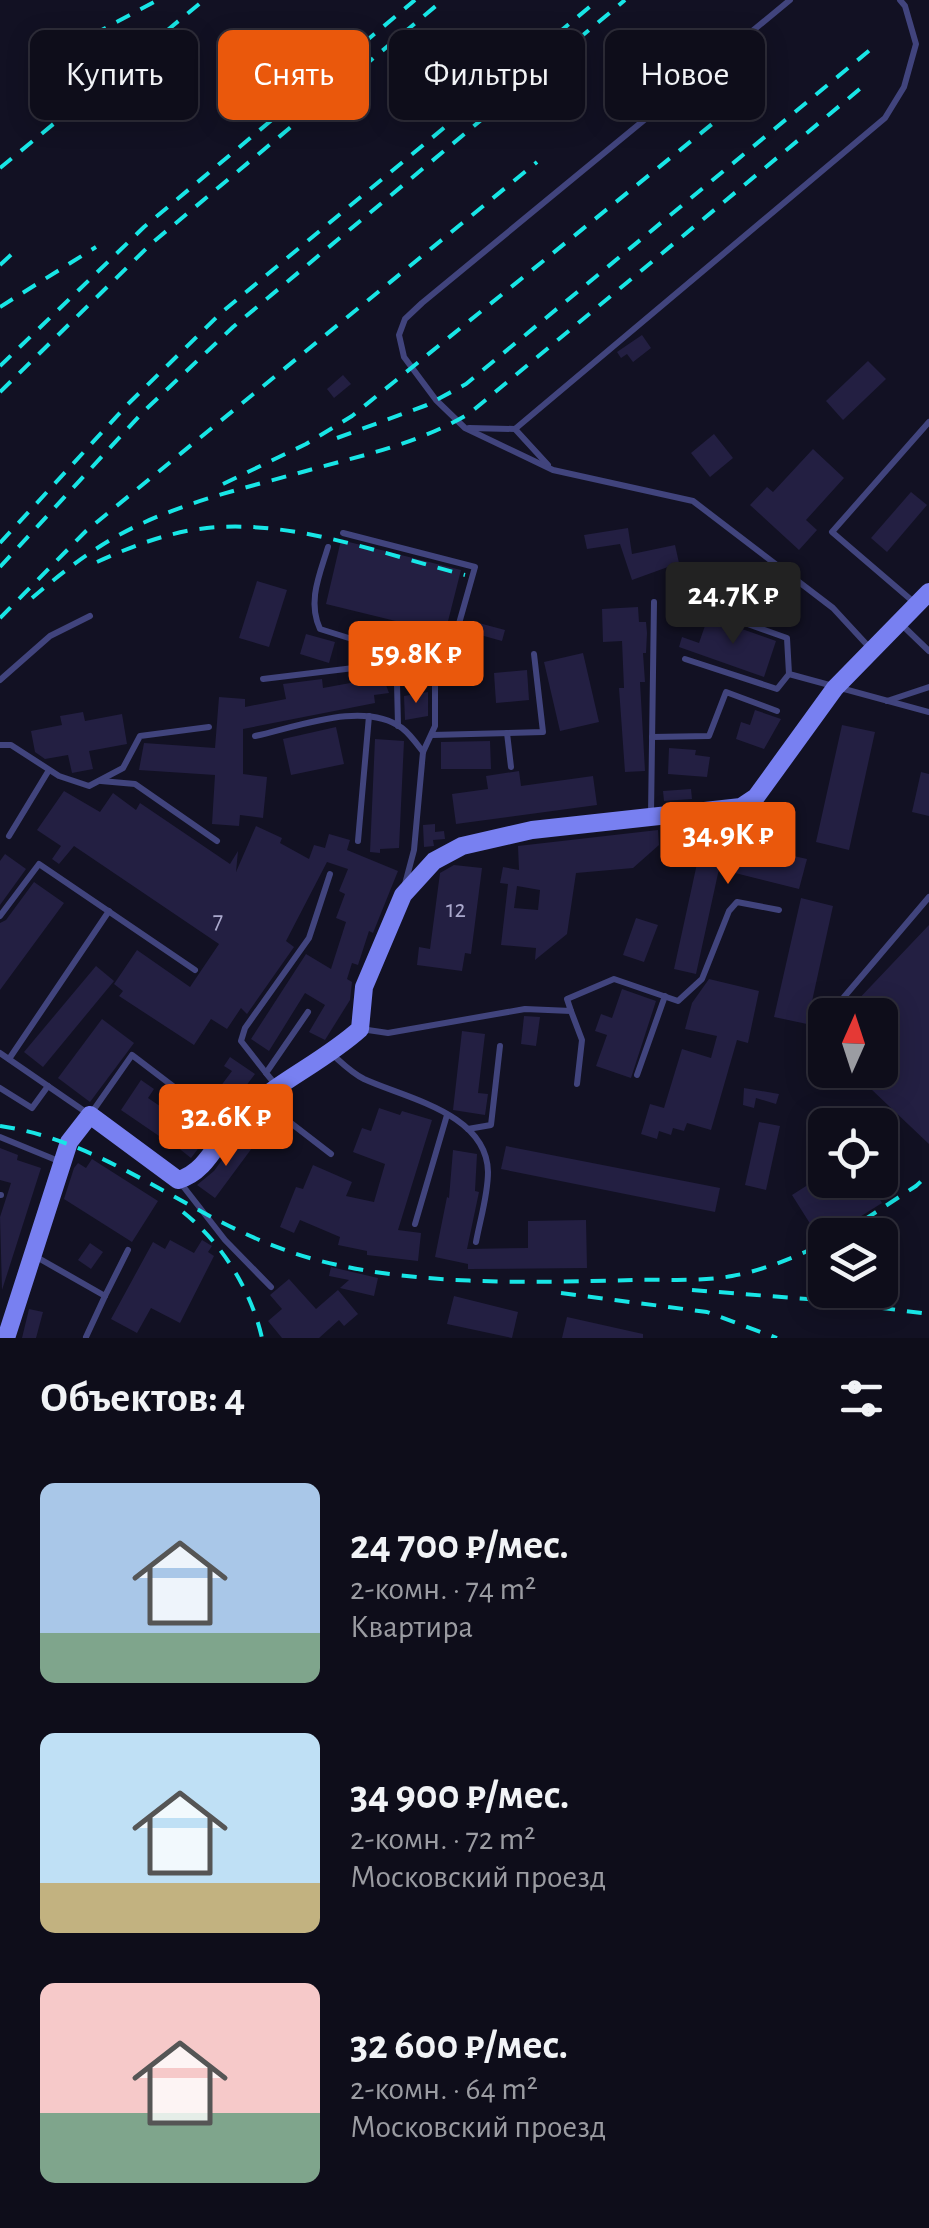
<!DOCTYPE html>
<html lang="ru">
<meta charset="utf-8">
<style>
:root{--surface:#0e0d1a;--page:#171623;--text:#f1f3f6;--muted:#9b9ca2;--line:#2e2d39;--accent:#ea580c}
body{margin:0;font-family:"Alegreya Sans",sans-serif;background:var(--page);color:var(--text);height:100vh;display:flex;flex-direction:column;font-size:38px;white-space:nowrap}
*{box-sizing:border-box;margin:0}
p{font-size:32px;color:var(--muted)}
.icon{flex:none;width:55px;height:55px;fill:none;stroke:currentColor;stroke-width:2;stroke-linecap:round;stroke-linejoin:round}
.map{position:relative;height:1338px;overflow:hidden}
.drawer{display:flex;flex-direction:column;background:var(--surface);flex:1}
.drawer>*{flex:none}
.guide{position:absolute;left:30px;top:30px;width:870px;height:90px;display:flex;gap:20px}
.needle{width:65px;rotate:3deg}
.buttons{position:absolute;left:808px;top:998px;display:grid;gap:20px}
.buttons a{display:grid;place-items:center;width:90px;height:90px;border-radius:15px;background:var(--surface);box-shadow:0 5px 25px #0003,0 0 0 2px var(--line);font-size:50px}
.price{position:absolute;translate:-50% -85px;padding:0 22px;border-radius:10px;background:var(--accent);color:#fff;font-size:32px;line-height:65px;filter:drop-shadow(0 2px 5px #0008)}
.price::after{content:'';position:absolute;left:50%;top:60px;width:30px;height:22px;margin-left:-15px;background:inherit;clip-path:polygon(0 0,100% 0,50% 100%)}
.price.current{background:#222;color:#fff}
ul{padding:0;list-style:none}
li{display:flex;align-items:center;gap:30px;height:250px;padding:0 40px}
li span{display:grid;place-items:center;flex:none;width:280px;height:200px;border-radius:15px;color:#555}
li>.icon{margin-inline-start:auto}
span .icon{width:120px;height:120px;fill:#fffc;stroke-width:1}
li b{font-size:42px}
h2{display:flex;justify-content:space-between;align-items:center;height:120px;padding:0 40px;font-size:42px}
.chip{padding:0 35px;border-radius:15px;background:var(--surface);box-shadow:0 5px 25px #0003,0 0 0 2px var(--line);font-size:35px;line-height:90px}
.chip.current{background:var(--accent);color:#fff}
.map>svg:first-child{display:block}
.building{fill:#231f42;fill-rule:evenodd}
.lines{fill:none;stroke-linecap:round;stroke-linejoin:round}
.lane{stroke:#41447d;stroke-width:6}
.secondary{stroke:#7880f1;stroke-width:18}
.rail{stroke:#18e6e6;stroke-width:4;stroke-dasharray:15 12;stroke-linecap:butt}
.labels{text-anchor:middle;stroke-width:10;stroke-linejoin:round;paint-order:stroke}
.number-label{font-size:25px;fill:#aba9cd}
</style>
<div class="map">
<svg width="929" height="1338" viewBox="0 0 929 1338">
<rect width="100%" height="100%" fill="#121123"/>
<g class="building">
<path d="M 642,335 L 651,348 L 633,362 L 627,354 L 621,358 L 617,352 Z"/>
<path d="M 868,361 L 886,379 L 843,420 L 826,401 Z"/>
<path d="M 343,375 L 351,384 L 334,398 L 327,389 Z"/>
<path d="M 714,434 L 733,458 L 710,477 L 691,453 Z"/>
<path d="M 813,449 L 844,478 L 806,520 L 817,530 L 799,550 L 750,505 L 767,487 L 773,492 Z"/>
<path d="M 911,492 L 927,505 L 887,552 L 871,538 Z"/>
<path d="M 628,528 L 632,554 L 675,545 L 679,563 L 632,580 L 620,544 L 587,549 L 584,535 Z"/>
<path d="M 341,540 L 461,570 L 445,633 L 434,631 L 426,655 L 409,650 L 416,626 L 326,604 Z"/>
<path d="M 257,581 L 287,590 L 269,647 L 239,638 Z"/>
<path d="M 638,607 L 639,622 L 646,622 L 647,633 L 646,653 L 643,653 L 645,682 L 640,682 L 645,771 L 625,772 L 619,688 L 624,688 L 622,641 L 603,642 L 602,609 Z"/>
<path d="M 708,617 L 776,641 L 764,677 L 679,647 L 682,637 L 699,643 Z"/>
<path d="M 475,622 L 505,630 L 502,641 L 473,633 Z"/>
<path d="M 306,634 L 335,642 L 329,663 L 300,654 Z"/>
<path d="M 583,653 L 599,722 L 560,731 L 544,662 Z"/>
<path d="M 527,670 L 529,700 L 496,703 L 494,673 Z"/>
<path d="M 383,677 L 389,693 L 374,695 L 375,703 L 243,729 L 243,774 L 267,777 L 263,818 L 240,815 L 239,826 L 212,824 L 215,775 L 139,770 L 144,743 L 215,748 L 219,697 L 245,699 L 245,707 L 286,699 L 283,684 L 322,679 L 323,688 Z"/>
<path d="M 428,692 L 428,716 L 405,720 L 404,696 Z"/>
<path d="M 755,710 L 781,719 L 764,749 L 736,739 L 741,722 L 750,725 Z"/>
<path d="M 83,712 L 85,721 L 122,714 L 127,744 L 89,751 L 93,769 L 72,773 L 68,755 L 45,759 L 35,752 L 31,731 L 62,725 L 60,716 Z"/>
<path d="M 842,725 L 875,732 L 849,850 L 816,842 Z"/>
<path d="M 336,727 L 344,764 L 291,775 L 283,739 Z"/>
<path d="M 375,739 L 404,741 L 399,848 L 380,849 L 380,853 L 370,852 Z"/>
<path d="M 490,741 L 491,769 L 441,769 L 441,742 Z"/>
<path d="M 669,748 L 696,750 L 695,755 L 710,757 L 707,777 L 668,774 Z"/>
<path d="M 519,771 L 521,786 L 593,776 L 597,805 L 456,824 L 452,794 L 488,789 L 486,776 Z"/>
<path d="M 921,772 L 929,774 L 929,816 L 912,812 Z"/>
<path d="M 691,789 L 692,799 L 664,801 L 663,791 Z"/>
<path d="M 64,791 L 100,812 L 113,793 L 136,810 L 140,803 L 230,864 L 238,851 L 236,872 L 256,826 L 282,838 L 280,843 L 309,859 L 314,845 L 325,848 L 329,834 L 350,840 L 347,850 L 398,871 L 373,933 L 369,931 L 358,965 L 352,963 L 347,979 L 352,982 L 350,1000 L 325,1040 L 309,1032 L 325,1005 L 305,993 L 269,1051 L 251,1039 L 306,954 L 331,969 L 346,922 L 336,918 L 345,894 L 339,891 L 348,869 L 327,862 L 286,941 L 294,947 L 247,1014 L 241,1008 L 227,1029 L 211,1019 L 194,1045 L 119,996 L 123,991 L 114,984 L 137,950 L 190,987 L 219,944 L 74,846 L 59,864 L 52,859 L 61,846 L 37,830 Z"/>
<path d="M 435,824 L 435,832 L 444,831 L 445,839 L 433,840 L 434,846 L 424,847 L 423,825 Z"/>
<path d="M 658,830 L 659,845 L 633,868 L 576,873 L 567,934 L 535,960 L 536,948 L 501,945 L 508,884 L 500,883 L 503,867 L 519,870 L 518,846 ZM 517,886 L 540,890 L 538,910 L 514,908 Z"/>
<path d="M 703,836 L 807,859 L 799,889 L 719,869 L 696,974 L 674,969 Z"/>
<path d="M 5,854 L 26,869 L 0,905 L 0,861 Z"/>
<path d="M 454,865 L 482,868 L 471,954 L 465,953 L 462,971 L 417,965 L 419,947 L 430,949 L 440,873 Z"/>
<path d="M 34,882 L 64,903 L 0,990 L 0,923 L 6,920 Z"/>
<path d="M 801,898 L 833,906 L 807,1024 L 774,1017 Z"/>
<path d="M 636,918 L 658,925 L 644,962 L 623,955 Z"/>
<path d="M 929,925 L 929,1144 L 851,1070 L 880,1070 L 880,1015 L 857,1015 L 861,1011 L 854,1004 Z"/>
<path d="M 96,966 L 114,981 L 43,1067 L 24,1052 Z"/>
<path d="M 709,979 L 759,991 L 748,1043 L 737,1040 L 711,1130 L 687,1123 L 684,1131 L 673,1128 L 671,1135 L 659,1131 L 657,1139 L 641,1134 L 650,1104 L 664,1108 L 682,1049 L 711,1058 L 717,1036 L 685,1029 L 692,1003 Z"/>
<path d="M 622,989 L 656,1001 L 631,1078 L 596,1066 L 607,1035 L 595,1031 L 601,1014 L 612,1018 Z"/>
<path d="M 524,1016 L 540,1017 L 536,1046 L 521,1044 Z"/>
<path d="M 102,1019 L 134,1043 L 90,1102 L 58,1078 Z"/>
<path d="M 462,1031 L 485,1034 L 478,1093 L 488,1094 L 485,1115 L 453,1110 Z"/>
<path d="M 230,1057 L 255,1074 L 191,1158 L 176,1146 L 232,1071 L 224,1066 Z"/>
<path d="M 141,1080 L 154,1089 L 148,1098 L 176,1117 L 162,1138 L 121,1110 Z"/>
<path d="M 744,1088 L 779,1094 L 776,1104 L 756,1098 L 754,1108 L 743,1105 Z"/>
<path d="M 379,1108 L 400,1115 L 402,1111 L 432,1120 L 398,1230 L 421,1233 L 418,1261 L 367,1255 L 367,1251 L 338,1245 L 340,1237 L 300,1220 L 294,1233 L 280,1227 L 296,1187 L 303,1189 L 313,1165 L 352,1182 L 346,1196 L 374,1202 L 385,1164 L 353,1152 L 362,1128 L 371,1131 Z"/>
<path d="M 759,1122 L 780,1126 L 766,1190 L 745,1185 Z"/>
<path d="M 238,1138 L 252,1148 L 215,1198 L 197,1185 L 214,1171 Z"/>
<path d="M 506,1146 L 720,1188 L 715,1212 L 501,1169 Z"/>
<path d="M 0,1148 L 18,1155 L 17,1160 L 41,1168 L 2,1290 L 0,1217 L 11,1183 L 0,1180 Z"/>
<path d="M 453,1150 L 477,1154 L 475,1191 L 479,1192 L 467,1249 L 528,1248 L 528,1221 L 586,1220 L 587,1268 L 468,1269 L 468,1264 L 435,1257 L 447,1197 L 449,1198 Z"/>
<path d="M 92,1159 L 158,1201 L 132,1242 L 64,1199 L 74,1168 L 78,1163 L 86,1168 Z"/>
<path d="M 880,1163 L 891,1180 L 894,1180 L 875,1192 L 882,1203 L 831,1235 L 825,1235 L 821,1241 L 792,1195 L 825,1174 L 825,1180 L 880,1180 Z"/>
<path d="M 170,1240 L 194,1253 L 202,1240 L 212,1246 L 208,1252 L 214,1256 L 180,1323 L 151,1308 L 137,1333 L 111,1319 L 153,1242 L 165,1249 Z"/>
<path d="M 90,1243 L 103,1252 L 91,1269 L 78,1260 Z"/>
<path d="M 331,1267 L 378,1278 L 374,1296 L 340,1288 L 349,1280 L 329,1276 Z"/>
<path d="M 289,1279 L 316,1309 L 338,1290 L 358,1314 L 344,1326 L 339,1320 L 319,1338 L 282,1338 L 268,1321 L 282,1309 L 270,1295 Z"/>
<path d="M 454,1296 L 518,1312 L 512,1338 L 447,1324 Z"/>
<path d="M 29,1309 L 43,1312 L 36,1338 L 22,1338 Z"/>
<path d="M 567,1317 L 643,1334 L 643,1338 L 562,1338 Z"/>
</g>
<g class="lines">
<g class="lane">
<path d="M 790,0 L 422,303 L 405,319 L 399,335 L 404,357 L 436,400 L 465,428 L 553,470 L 693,501 L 833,608 L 869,647"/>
<path d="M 469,428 L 515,429 L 885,118 L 904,87 L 916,44 L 905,6 L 900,0"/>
<path d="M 515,429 L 548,465"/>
<path d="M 343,533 L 475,567 L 458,627 L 435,665 L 435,726 L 423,752 L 414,850 L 405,884"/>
<path d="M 328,547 C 320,574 307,601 320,629 L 435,665"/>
<path d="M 916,604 L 832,532 L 929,422"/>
<path d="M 703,608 L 787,638 L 789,674 L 929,712"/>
<path d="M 901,624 L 929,651"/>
<path d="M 685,659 L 777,689 L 789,674"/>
<path d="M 263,679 L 362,667 L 385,669 L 397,683 L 398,726"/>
<path d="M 0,680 L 50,636 L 90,616"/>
<path d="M 887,701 L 929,687"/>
<path d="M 507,733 L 511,767"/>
<path d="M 432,735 L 543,732 L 534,654"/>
<path d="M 255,736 C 297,727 364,700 402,728 C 410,734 417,744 423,752"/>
<path d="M 652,737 L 709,736 L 726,692 L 777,711"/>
<path d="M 0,745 L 11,745 L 59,776 L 89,786 L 123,768 L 140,736 L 209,727"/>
<path d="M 101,781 L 135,784 L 217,841"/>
<path d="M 651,814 L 654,602"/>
<path d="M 9,836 L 49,770"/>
<path d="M 358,841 L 369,716"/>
<path d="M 0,916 L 39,864 L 195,970"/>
<path d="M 844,997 L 929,897"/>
<path d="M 571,1011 L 582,1040 L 577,1084"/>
<path d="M 361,1029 L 388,1033 L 525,1009 L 571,1011 L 567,999 L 614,979 L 678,1001 L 702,979 L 729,911 L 737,902 L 779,910"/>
<path d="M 0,1053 L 90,1115 L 132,1055 L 195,1103"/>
<path d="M 333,1055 C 342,1063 352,1073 364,1079 C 405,1098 487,1113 488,1172 C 488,1195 480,1220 476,1242"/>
<path d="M 9,1059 L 109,911"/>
<path d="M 266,1073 L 241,1041 L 245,1028 L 309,938 L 330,874"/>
<path d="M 637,1075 L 665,996"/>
<path d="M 275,1084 L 266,1073 L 308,1012"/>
<path d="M 0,1088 L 32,1108 L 48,1086"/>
<path d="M 261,1100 L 331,1154"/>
<path d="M 468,1129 L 491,1125 L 500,1046"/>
<path d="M 0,1137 L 61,1162"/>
<path d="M 179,1181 L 225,1240 L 271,1287"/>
<path d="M 0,1195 L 1,1195"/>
<path d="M 415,1224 L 447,1115"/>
<path d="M 33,1255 L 105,1296 L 128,1250"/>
<path d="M 86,1337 L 105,1296"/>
</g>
<path class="secondary" d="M 6,1338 L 69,1142 L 90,1115 L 178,1180 C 207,1172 217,1140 236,1121 C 273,1083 321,1064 360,1029 L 364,987 L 403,895 L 434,861 L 462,846 L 532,830 L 741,807 L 756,797 L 835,688 L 929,592"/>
<g class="rail">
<path d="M 45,60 L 158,0"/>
<path d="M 0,168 L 204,0"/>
<path d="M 0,265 L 13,253"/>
<path d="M 0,307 L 96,247"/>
<path d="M 0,366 L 144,227 L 415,0"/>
<path d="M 0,392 L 152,243 L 443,0"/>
<path d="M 337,438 L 427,405 L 466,384 L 876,45"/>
<path d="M 223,484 L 306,444 L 352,416 L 722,116"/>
<path d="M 0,543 L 128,404 L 222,312 L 598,0"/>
<path d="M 97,562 C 128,548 158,536 192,530 C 283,515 378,553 465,575"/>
<path d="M 0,567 L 142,413 L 233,327 L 625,0"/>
<path d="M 32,598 C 58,576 83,556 112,539 C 170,505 241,489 306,471 C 363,455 418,444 470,413 L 867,83"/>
<path d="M 0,618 L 86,531 L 537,162"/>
<path d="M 0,1126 C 105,1141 186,1215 285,1250 C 387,1287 525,1283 633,1280 C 665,1279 701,1282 732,1276 C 765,1270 795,1257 825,1243"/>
<path d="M 183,1212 C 222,1243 251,1290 262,1338"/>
<path d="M 841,1235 L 916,1186 L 929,1174"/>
<path d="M 692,1290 L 820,1300 L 929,1314"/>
<path d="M 561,1293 L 707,1312 L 777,1338"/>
</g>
</g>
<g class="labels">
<g class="number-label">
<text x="456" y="917">12</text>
<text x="218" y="928">7</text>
</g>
</g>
</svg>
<div class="buttons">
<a><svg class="needle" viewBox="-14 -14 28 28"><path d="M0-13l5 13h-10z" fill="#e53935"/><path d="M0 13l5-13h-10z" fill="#9b9ca2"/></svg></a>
<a><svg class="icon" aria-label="locate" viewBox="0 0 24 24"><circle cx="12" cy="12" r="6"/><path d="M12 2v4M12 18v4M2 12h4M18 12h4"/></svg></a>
<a><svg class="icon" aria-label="layers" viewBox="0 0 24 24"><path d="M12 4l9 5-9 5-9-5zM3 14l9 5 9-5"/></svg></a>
</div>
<b class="price current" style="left:733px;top:647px">24.7K ₽</b>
<b class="price" style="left:416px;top:706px">59.8K ₽</b>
<b class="price" style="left:728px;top:887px">34.9K ₽</b>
<b class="price" style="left:226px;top:1169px">32.6K ₽</b>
<div class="guide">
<a class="chip">Купить</a>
<a class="chip current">Снять</a>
<a class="chip">Фильтры</a>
<a class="chip">Новое</a>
</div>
</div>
<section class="drawer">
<h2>Объектов: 4<svg class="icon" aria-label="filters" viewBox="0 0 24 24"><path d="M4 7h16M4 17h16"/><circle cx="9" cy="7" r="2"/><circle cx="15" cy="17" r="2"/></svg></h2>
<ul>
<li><span style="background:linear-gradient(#a9c7e8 75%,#7fa58c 0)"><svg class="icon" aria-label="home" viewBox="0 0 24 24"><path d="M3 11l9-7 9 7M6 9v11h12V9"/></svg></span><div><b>24 700 ₽/мес.</b><p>2-комн. · 74 m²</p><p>Квартира</p></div></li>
<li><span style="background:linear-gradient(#bfe0f5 75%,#c2b280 0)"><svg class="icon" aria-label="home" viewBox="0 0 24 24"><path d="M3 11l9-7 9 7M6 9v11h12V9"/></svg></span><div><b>34 900 ₽/мес.</b><p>2-комн. · 72 m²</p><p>Московский проезд</p></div></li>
<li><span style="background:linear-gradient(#f6c9c9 65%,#7fa58c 0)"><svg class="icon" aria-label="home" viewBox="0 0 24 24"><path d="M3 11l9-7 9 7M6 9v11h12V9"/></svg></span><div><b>32 600 ₽/мес.</b><p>2-комн. · 64 m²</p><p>Московский проезд</p></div></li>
</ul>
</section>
